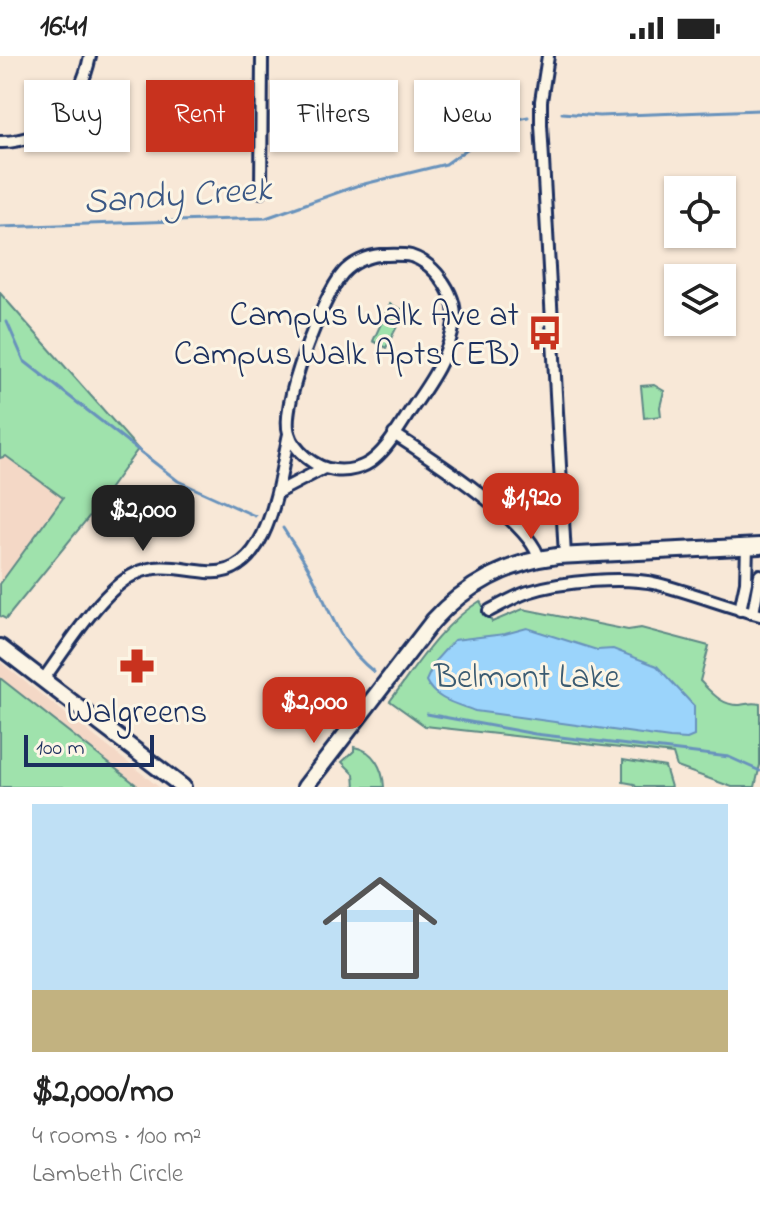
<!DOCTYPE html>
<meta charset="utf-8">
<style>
:root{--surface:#fff;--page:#f6f6f6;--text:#222;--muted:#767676;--line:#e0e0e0;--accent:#c8321e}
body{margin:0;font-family:"Indie Flower",sans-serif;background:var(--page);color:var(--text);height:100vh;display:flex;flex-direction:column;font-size:30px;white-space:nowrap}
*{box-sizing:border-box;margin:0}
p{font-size:26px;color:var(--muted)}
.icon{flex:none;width:44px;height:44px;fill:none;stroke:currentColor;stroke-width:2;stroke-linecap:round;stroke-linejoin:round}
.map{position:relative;height:731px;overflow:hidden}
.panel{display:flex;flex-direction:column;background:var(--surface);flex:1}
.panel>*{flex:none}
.guide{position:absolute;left:24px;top:24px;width:712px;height:72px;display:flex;gap:16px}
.buttons{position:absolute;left:664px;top:120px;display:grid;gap:16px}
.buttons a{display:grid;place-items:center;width:72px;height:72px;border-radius:0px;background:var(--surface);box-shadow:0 2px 6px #0004;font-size:40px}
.scale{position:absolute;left:24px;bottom:20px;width:130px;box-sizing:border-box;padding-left:8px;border:4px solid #1b2f5e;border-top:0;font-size:22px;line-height:28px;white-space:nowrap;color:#1b2f5e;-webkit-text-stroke:6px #fcf5e5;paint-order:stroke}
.price{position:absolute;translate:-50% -68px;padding:0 18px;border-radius:16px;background:var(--accent);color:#fff;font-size:26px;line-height:52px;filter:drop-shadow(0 2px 4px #0008)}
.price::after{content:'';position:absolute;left:50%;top:48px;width:24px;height:18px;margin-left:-12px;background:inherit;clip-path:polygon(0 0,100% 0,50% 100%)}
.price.on{background:#222;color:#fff}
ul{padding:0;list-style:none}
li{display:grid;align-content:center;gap:16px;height:424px;padding:0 32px}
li+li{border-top:2px solid var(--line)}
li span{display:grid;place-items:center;height:248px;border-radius:0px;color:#555}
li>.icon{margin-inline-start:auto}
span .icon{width:144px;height:144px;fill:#fffc;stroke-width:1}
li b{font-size:34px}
.tag{padding:0 28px;border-radius:0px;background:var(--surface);box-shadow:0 2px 6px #0004;font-size:28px;line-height:72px}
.tag.on{background:var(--accent);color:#fff}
.status{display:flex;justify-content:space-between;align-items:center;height:56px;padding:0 40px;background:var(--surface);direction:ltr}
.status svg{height:22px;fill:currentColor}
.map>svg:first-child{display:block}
.built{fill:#f4d8c6}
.green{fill:#9fe2ac;stroke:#5d8885;stroke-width:2}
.water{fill:#9bd4fb;stroke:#6892bc;stroke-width:2}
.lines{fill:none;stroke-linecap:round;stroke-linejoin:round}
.stream{stroke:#6892bc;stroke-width:3}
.street-casing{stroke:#1b2f5e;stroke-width:16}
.secondary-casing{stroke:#1b2f5e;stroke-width:20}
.street{stroke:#fcf5e5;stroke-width:10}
.secondary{stroke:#fcf5e5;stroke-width:14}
.labels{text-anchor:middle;stroke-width:6;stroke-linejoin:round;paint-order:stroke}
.poi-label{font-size:34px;fill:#1b2f5e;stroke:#fcf5e5;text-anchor:end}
.park-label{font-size:34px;fill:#3c5c72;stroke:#fcf5e5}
.water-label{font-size:36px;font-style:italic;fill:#3b5885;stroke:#fcf5e5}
</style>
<div class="status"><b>16:41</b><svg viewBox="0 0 49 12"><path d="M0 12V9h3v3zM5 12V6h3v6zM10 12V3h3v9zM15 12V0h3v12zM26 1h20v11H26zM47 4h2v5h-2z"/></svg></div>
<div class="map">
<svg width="760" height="731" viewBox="0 0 760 731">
<rect width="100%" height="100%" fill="#f8e8d7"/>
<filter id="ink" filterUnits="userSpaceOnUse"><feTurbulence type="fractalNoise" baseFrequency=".0125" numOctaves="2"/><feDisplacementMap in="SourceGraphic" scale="16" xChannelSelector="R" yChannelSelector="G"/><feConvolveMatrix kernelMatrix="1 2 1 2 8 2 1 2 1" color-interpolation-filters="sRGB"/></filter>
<g filter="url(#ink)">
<g class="built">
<path d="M 5,400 L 64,442 L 0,528 L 0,402 Z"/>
<path d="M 0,606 L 38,636 L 159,731 L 0,731 Z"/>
</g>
<g class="green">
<path d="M 0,237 L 138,393 L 92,457 L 6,563 L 0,560 L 0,528 L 63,442 L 6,400 L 0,402 Z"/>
<path d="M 390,248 L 405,255 L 386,292 L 373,285 Z"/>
<path d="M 654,329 L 664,335 L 660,351 L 661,360 L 644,362 L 641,330 Z"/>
<path d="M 480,545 L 492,566 L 523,553 L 628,574 L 641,572 L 709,590 L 700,625 C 712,637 722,650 740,649 C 748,648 752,646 760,648 L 760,709 L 755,731 L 732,731 L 677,711 L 673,698 L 425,670 L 390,645 C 416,610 442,568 480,545 Z"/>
<path d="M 0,622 L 139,731 L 0,731 Z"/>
<path d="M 354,691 C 374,694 383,713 384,731 L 355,731 L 354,718 L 342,706 L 354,695 Z"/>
<path d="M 623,704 L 665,711 L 671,731 L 636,731 L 634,728 L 623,726 Z"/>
</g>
<path class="water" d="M 527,572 L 597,594 L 613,593 L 657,610 L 694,650 L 694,680 L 687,683 L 670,682 L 475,655 C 457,648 435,644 426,625 L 435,605 L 454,584 L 505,578 Z"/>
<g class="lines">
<g class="stream">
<path d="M 562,57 L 599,60 L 760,54"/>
<path d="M 0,171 L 266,162 L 356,130 L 446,108 L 505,66 L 528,61"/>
<path d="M 7,266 L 24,305 L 178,425 L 255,460"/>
<path d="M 283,472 C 293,488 305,504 313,521 C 333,560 338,587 374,616"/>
<path d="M 427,658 L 535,678 L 729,701 L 760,715"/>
</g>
<g class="street-casing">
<g id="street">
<path d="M 548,0 L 541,45 L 541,68 L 565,500"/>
<path d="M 0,86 C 49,87 81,45 90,0"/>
<path d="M 261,136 L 262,0"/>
<path d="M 380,199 C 390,199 402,198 411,200 C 436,208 459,241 454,267 C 449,300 429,328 411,354 C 400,370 389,391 374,403 C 364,412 347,416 334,414 C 315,412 294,395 289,377 C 280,349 323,240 343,217 C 352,207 367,200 380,199 Z"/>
<path d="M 394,378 C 428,400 531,466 539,503"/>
<path d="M 280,435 L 324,412"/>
<path d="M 740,554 L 746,526 L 747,490"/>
<path d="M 489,555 C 502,548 514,541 528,536 C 562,525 624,520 658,528 C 693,537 726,550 760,559"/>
<path d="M 753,557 L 760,519"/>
<path d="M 43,624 C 65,594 102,533 135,518 C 159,506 182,514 207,516 C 271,523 279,421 289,378"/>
</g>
</g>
<g class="secondary-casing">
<g id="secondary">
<path d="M 0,591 L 183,731"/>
<path d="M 305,731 L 433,565 C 465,529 509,506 557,500 L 760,490"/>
</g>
</g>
<use href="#street" class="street"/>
<use href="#secondary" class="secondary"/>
</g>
</g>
<defs>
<g id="bus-bare" transform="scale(2.76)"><path d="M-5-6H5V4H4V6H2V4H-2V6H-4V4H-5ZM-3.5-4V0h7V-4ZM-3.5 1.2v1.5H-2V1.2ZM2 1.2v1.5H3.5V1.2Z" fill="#c8321e" stroke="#fcf5e5" stroke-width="2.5" paint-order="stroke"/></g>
<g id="pharmacy-bare" transform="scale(2.76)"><path d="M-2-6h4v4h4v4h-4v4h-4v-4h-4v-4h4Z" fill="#c8321e" stroke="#fcf5e5" stroke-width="2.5" paint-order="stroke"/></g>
</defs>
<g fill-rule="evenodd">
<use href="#bus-bare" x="545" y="277"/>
<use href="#pharmacy-bare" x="137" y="610"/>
</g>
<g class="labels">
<g class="poi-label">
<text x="519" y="269">Campus Walk Ave at<tspan x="519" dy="39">Campus Walk Apts (EB)</tspan></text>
<text x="137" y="666" text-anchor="middle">Walgreens</text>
</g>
<g class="park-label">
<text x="527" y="631">Belmont Lake</text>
</g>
<g class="water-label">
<text transform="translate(177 137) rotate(-4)" y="13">Sandy Creek</text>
</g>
</g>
</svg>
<div class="buttons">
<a><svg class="icon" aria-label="locate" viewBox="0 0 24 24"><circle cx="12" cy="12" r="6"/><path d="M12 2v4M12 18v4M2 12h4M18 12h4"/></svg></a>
<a><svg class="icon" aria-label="layers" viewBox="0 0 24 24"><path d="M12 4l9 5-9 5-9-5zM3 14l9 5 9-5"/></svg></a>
</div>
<div class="scale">100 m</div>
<b class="price" style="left:531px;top:485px">$1,920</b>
<b class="price on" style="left:143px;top:497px">$2,000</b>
<b class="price" style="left:314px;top:689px">$2,000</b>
<div class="guide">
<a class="tag">Buy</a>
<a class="tag on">Rent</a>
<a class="tag">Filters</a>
<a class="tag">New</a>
</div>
</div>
<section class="panel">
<ul>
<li><span style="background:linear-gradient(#bfe0f5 75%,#c2b280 0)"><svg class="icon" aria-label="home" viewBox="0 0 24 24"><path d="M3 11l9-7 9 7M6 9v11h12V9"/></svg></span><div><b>$2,000/mo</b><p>4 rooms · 100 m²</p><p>Lambeth Circle</p></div></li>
</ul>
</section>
